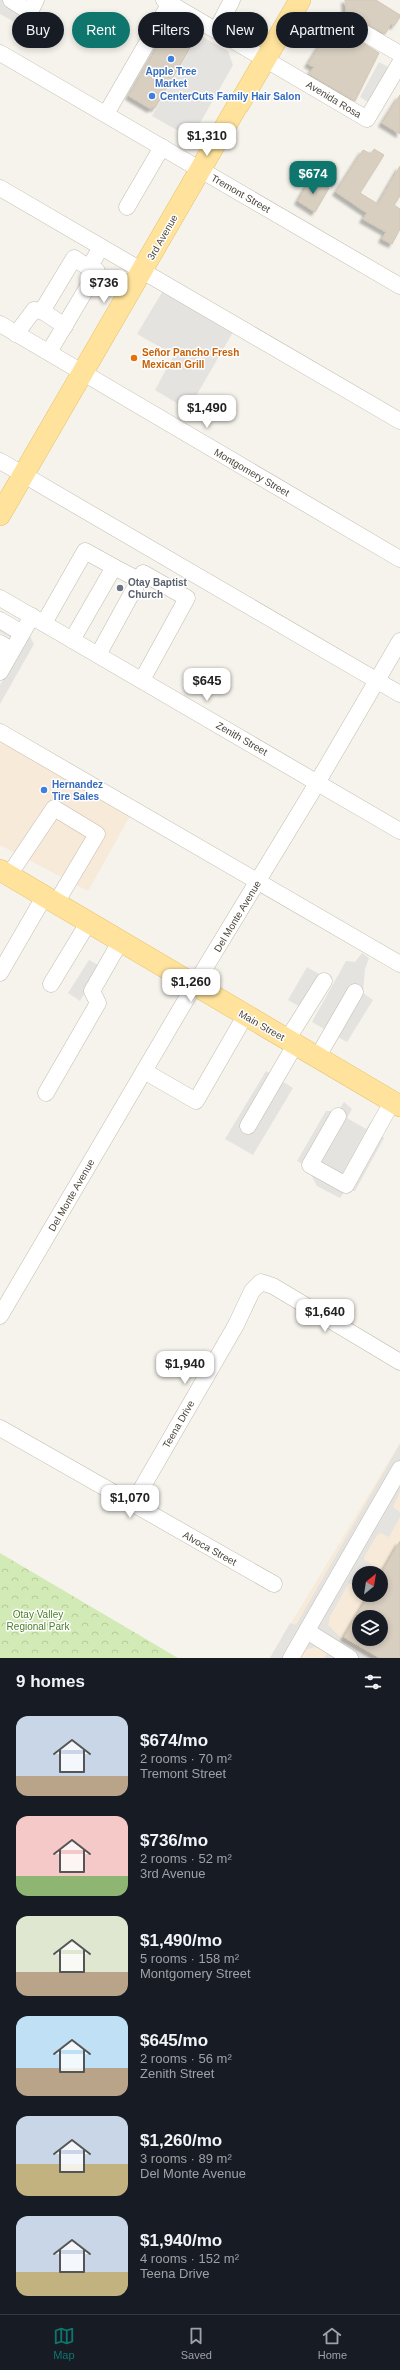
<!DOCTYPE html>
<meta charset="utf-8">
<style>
:root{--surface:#171b24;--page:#242831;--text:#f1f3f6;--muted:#9ea1a6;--line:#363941;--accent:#0f766e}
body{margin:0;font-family:Helvetica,sans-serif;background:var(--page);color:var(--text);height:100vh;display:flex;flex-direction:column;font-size:15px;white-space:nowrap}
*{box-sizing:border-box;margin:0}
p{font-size:13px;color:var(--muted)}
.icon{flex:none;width:22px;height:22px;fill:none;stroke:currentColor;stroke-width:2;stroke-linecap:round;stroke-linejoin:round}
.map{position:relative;height:1658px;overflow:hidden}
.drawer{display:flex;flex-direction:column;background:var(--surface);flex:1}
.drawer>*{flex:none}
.top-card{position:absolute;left:12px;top:12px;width:376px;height:36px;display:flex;gap:8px}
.needle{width:26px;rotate:30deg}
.buttons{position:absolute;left:352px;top:1566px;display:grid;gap:8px}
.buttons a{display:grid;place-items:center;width:36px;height:36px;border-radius:50%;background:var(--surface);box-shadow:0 2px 6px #0003;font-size:20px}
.price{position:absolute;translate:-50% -34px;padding:0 9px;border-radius:8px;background:#fff;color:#222;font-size:13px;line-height:26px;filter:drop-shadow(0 1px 2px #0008)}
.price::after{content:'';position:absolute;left:50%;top:24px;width:12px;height:9px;margin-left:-6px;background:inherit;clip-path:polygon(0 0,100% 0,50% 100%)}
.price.selected{background:var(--accent);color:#fff}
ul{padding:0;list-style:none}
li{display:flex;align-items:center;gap:12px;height:100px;padding:0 16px}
li span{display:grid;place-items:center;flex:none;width:112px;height:80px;border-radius:12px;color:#555}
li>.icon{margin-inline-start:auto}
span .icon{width:48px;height:48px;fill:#fffc;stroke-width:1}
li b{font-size:17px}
h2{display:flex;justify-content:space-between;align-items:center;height:48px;padding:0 16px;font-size:17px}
.tag{padding:0 14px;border-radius:18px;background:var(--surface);box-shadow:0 2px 6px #0003;font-size:14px;line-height:36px}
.tag.selected{background:var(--accent);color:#fff}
.tab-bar{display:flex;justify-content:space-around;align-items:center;height:56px;border-top:1px solid var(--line);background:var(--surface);font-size:11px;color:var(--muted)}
.tab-bar a{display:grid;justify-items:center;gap:2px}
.tab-bar .selected{color:var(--accent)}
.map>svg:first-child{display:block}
.commercial{fill:#f7ead8;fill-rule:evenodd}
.park{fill:url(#park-crowns)}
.parking{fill:#e5e3e0}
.building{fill:#d8cfc1;stroke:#d3c7b4;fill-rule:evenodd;filter:url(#shadow)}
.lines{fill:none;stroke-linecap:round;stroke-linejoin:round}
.minor-casing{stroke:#c2bbae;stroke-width:17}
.major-casing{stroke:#e6c16a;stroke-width:22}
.minor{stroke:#fff;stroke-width:16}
.major{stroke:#ffe39c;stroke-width:21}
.shop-dot{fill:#3f7fe0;stroke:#fff;stroke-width:1.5}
.food-dot{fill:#e8710a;stroke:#fff;stroke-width:1.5}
.worship-dot{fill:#6b7280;stroke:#fff;stroke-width:1.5}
.labels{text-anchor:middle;stroke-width:3;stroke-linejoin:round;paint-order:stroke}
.shop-label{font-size:10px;font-weight:bold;fill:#366cbe;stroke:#fff;text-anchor:start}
.street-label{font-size:10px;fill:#4b4439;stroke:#fff}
.food-label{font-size:10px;font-weight:bold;fill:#c56008;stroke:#fff;text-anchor:start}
.worship-label{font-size:10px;font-weight:bold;fill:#5b616d;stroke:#fff;text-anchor:start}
.park-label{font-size:10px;fill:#4a7f2a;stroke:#fff}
</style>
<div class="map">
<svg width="400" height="1658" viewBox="0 0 400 1658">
<defs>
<pattern id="park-crowns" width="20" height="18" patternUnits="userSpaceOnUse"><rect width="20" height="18" fill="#d2eab5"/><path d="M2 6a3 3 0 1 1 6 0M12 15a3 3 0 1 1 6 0" fill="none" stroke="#b6ca9c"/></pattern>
<filter id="shadow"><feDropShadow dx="-3.5" dy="3.5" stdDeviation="1" flood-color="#0004"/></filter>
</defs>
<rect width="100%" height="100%" fill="#f6f3ec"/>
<g class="commercial">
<path d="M 0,739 L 130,816 L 88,891 L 0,845 Z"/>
<path d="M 400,1443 L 400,1658 L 270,1658 ZM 359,1573 L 381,1573 L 381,1595 L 359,1595 ZM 359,1617 L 381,1617 L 381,1639 L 359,1639 Z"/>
</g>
<path class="park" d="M 0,1553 L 178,1658 L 0,1658 Z"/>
<g class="parking">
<path d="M 0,0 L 43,0 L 27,29 L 0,14 Z"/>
<path d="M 199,35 L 228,51 L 233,65 L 196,130 L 184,134 L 152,116 Z"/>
<path d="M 379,62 L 388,67 L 368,102 L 360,97 Z"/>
<path d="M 164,289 L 240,320 L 188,410 L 155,390 L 174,355 L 137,334 Z"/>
<path d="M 0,616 L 27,631 L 34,644 L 0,704 L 0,685 L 22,644 L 0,632 Z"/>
<path d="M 362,953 L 369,958 L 365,969 L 363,993 L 373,1000 L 347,1042 L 312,1022 L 346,961 L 355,962 Z"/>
<path d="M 89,960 L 100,966 L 80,1001 L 68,993 Z"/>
<path d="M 307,967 L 331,981 L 312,1014 L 288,1000 Z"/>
<path d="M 266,1071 L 293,1088 L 253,1155 L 225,1139 Z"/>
<path d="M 344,1102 L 352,1109 L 347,1118 L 366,1129 L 372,1120 L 384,1125 L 378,1134 L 384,1138 L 355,1191 L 346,1190 L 340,1198 L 317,1186 L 306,1166 L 297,1161 L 326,1111 L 338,1111 Z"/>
<path d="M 400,1444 L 400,1492 L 393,1507 L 400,1512 L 400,1517 L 389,1537 L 381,1533 L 377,1535 L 364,1557 L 364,1559 L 372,1565 L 367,1573 L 359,1573 L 359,1588 L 349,1583 L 330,1616 L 328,1625 L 342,1639 L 375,1658 L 324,1658 L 328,1652 L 315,1647 L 305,1650 L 299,1657 L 301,1658 L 270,1658 L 290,1623 L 296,1625 Z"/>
</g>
<g class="building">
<path d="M 345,0 L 376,0 L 400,15 L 400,17 L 394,26 L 391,24 L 385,34 L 346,12 Z"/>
<path d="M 174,18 L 197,32 L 193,37 L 196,38 L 155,108 L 152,107 L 151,109 L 129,96 Z"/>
<path d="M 333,24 L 379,53 L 355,101 L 309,74 L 314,67 L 308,64 Z"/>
<path d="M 400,95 L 400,134 L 382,123 Z"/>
<path d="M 374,149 L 384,155 L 360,193 L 378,204 L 400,166 L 400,196 L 394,205 L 400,209 L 400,229 L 392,244 L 382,239 L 386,232 L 363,219 L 367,213 L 336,192 L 363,150 L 371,154 Z"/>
<path d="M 311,178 L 329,188 L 315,212 L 298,201 Z"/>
<path d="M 400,1541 L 400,1658 L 380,1658 L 344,1637 L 369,1595 L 381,1595 L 381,1574 ZM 359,1617 L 381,1617 L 381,1639 L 359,1639 Z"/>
</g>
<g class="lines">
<g class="minor-casing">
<g id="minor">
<path d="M 11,0 L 30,12 L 36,0"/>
<path d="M 164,0 L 367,119 L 400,63"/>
<path d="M 344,21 L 400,54"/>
<path d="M 217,29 L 232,0"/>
<path d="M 0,53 L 400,286"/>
<path d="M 106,114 L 170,3"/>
<path d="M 0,188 L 400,421"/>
<path d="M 127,207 L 162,147"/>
<path d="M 0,324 L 400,559"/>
<path d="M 65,326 L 42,311 L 74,258 L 89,268"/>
<path d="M 16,334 L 34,310 L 42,311"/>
<path d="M 49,352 L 97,271 L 89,268 L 101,247"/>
<path d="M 0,461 L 400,694"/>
<path d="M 114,567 L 139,580"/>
<path d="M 0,598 L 400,831"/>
<path d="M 0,620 L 22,633"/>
<path d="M 44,623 L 85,551 L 114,567 L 72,640"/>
<path d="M 0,643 L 5,646 L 0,658"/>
<path d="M 98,655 L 143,573 L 187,598 L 142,680"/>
<path d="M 0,672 L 32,616"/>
<path d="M 0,732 L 400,964"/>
<path d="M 9,875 L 54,808 L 97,834 L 56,903"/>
<path d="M 0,973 L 44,897"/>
<path d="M 51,984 L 88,923"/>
<path d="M 287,1040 L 324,981"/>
<path d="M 317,1058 L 355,992"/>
<path d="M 144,1071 L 196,1101 L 245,1016"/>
<path d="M 46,1093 L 98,1003 L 92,991 L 120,942"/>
<path d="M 338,1116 L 310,1165 L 346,1185 L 392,1102"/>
<path d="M 248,1126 L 295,1045"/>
<path d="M 0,1316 L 194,986 L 310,795 L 400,641"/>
<path d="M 0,1428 L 274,1584"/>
<path d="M 132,1505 L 236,1325 L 252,1291 L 261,1282 L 273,1286 L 400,1362"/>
<path d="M 307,1631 L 350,1658"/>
<path d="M 291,1658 L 400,1469"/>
</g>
</g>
<g class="major-casing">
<g id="major">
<path d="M 239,104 L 300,0"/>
<path d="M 0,515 L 236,108"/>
<path d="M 0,870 L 400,1106"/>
</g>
</g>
<use href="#minor" class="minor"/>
<use href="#major" class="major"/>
</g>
<g class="shop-dot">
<circle cx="171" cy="59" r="4"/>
<circle cx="152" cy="96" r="4"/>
<circle cx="44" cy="790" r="4"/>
</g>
<circle class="food-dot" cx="134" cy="358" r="4"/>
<circle class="worship-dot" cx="120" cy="588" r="4"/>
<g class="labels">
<g class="shop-label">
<text x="171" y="75" text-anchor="middle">Apple Tree<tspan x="171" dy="12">Market</tspan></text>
<text x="160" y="100">CenterCuts Family Hair Salon</text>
<text x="52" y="788">Hernandez<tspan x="52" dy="12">Tire Sales</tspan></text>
</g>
<g class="street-label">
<text transform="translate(334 99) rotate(31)" y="4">Avenida Rosa</text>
<text transform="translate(241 193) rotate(30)" y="4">Tremont Street</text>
<text transform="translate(162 237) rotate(-60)" y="4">3rd Avenue</text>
<text transform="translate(252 472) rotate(30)" y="4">Montgomery Street</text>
<text transform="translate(242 738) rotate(30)" y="4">Zenith Street</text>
<text transform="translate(237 916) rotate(-59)" y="4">Del Monte Avenue</text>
<text transform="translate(262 1025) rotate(30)" y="4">Main Street</text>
<text transform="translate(71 1195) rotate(-60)" y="4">Del Monte Avenue</text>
<text transform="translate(178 1424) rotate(-60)" y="4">Teena Drive</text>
<text transform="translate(210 1548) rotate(29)" y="4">Alvoca Street</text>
</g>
<g class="food-label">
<text x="142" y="356">Señor Pancho Fresh<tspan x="142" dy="12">Mexican Grill</tspan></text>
</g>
<g class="worship-label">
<text x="128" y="586">Otay Baptist<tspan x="128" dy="12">Church</tspan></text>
</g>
<g class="park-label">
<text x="38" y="1618">Otay Valley<tspan x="38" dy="12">Regional Park</tspan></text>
</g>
</g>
</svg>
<div class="buttons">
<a><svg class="needle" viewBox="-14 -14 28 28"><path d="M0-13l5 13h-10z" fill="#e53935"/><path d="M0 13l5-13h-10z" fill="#9ea1a6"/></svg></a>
<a><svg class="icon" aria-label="layers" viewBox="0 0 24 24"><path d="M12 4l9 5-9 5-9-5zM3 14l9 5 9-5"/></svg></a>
</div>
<b class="price" style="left:207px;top:157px">$1,310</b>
<b class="price selected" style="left:313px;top:195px">$674</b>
<b class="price" style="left:104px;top:304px">$736</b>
<b class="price" style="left:207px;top:429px">$1,490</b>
<b class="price" style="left:207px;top:702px">$645</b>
<b class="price" style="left:191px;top:1003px">$1,260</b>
<b class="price" style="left:325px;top:1333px">$1,640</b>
<b class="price" style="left:185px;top:1385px">$1,940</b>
<b class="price" style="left:130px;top:1519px">$1,070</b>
<div class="top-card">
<a class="tag">Buy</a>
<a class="tag selected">Rent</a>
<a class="tag">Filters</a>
<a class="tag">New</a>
<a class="tag">Apartment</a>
</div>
</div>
<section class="drawer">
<h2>9 homes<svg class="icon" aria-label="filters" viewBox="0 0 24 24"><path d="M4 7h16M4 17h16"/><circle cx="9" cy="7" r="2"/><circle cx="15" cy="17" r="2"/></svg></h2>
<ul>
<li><span style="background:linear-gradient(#c9d6e8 75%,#b9a48a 0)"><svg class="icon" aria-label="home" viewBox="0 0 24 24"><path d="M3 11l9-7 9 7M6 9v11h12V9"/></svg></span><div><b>$674/mo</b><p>2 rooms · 70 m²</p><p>Tremont Street</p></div></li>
<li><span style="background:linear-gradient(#f6c9c9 75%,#8fb573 0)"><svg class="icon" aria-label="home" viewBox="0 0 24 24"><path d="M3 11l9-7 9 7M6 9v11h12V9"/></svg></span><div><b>$736/mo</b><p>2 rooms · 52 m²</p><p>3rd Avenue</p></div></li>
<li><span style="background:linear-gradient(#dfe7d0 70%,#b9a48a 0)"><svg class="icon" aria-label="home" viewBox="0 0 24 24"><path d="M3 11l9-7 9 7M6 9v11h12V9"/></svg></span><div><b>$1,490/mo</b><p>5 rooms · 158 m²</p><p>Montgomery Street</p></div></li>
<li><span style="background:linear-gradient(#bfe0f5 65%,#b9a48a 0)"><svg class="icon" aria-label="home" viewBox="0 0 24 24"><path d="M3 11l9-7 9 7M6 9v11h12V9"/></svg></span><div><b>$645/mo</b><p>2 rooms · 56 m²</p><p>Zenith Street</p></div></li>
<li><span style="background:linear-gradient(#c9d6e8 60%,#c2b280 0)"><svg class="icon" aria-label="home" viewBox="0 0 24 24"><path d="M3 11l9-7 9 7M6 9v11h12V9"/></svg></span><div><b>$1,260/mo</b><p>3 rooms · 89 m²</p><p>Del Monte Avenue</p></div></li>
<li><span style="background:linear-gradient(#c9d6e8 70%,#c2b280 0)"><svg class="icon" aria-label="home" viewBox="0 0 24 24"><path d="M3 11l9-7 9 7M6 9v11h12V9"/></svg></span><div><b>$1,940/mo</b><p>4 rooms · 152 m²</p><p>Teena Drive</p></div></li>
</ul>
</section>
<nav class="tab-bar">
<a class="selected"><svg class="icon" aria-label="map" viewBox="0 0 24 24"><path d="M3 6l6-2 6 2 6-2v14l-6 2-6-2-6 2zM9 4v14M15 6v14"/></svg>Map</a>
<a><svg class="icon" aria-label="saved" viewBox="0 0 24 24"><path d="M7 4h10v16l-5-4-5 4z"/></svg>Saved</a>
<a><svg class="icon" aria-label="home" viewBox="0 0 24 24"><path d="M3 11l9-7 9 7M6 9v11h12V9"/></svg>Home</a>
</nav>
